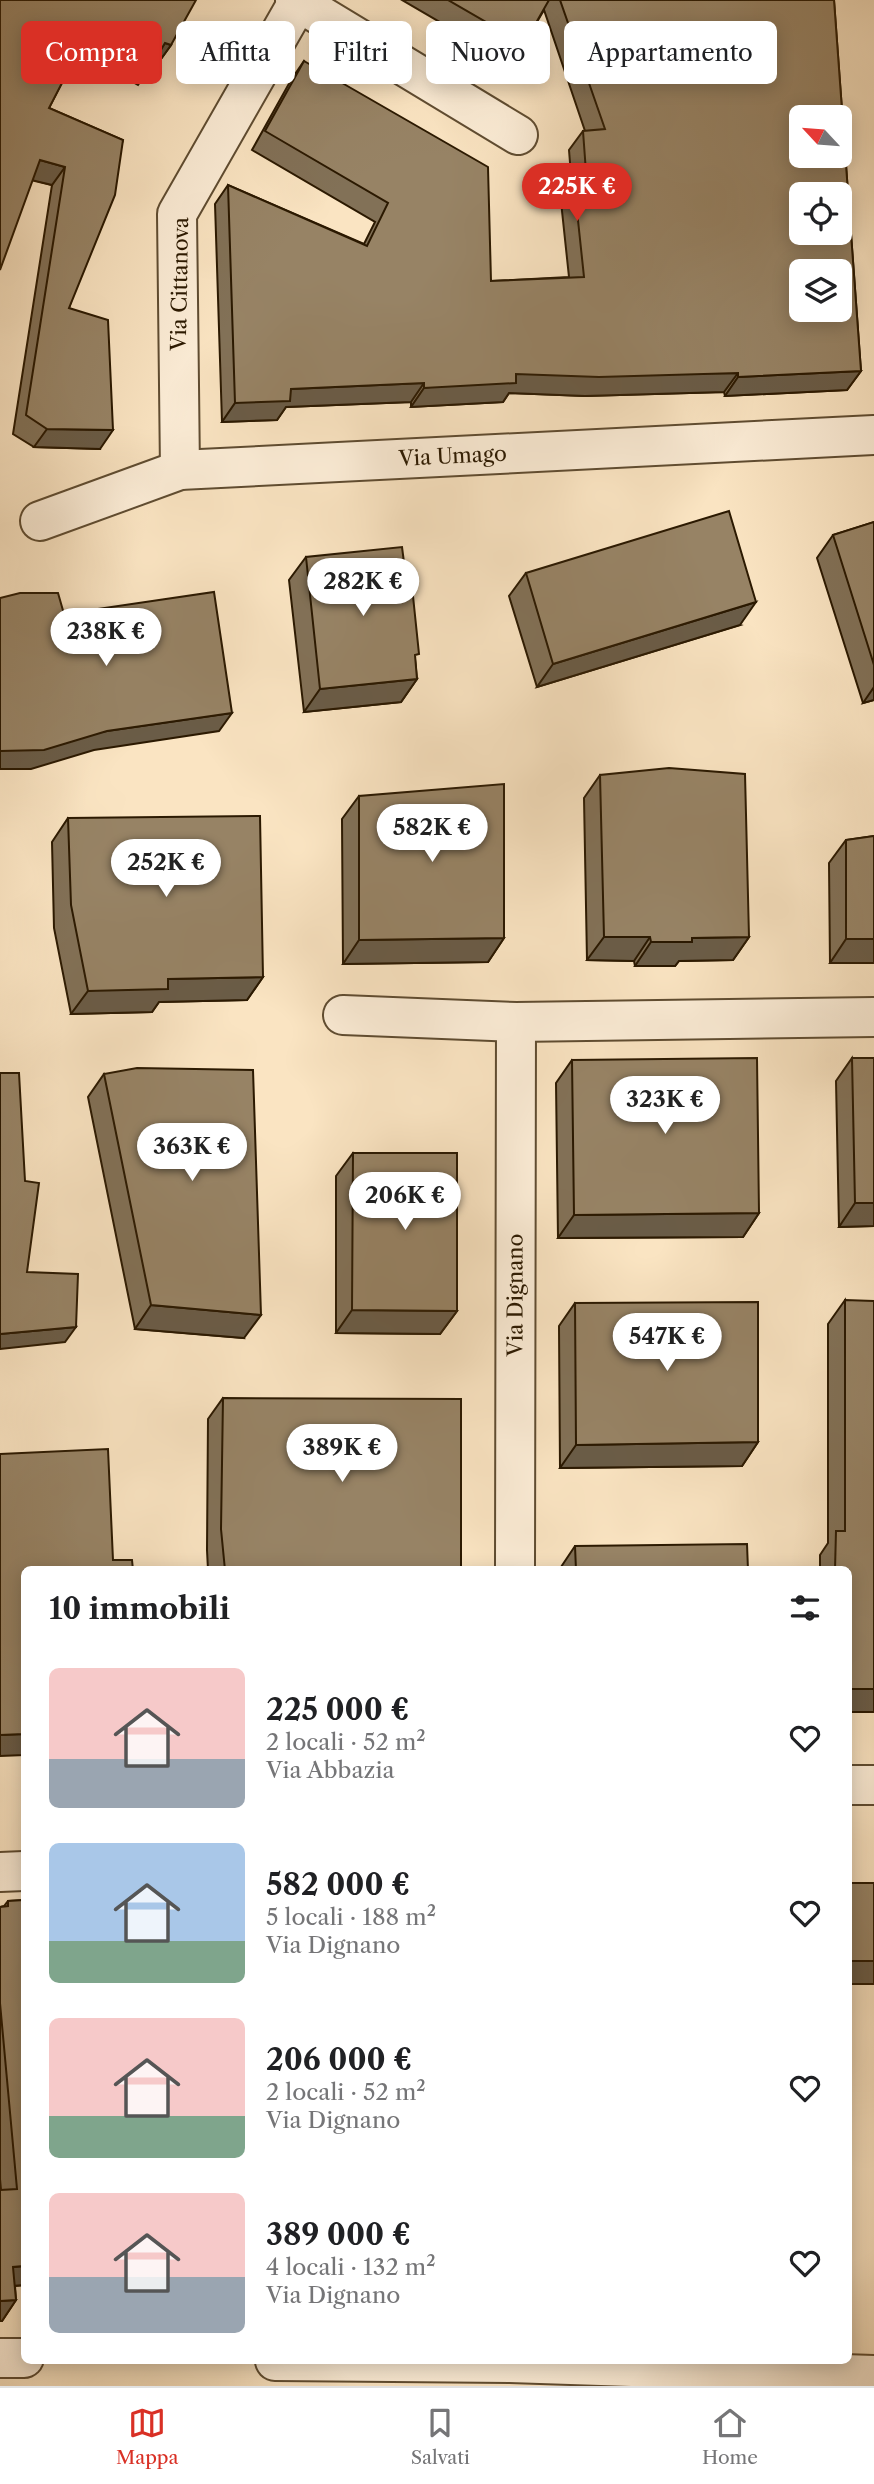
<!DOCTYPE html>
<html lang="it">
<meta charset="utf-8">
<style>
:root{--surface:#fff;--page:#f6f6f6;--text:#202124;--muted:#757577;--line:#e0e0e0;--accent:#d93025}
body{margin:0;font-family:"Libre Caslon Text",serif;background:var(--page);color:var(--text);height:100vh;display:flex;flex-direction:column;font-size:26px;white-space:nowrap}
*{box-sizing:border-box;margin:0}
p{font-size:23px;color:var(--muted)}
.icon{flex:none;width:38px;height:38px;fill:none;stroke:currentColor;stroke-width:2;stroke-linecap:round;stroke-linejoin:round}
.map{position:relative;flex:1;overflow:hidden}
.panel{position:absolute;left:21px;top:1566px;width:831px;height:798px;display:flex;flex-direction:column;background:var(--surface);border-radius:10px;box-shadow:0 4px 18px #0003}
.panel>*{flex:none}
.guide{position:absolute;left:21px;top:21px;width:833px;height:63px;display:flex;gap:14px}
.needle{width:46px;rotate:296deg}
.fabs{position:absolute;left:789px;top:105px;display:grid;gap:14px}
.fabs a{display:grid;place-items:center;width:63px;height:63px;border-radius:10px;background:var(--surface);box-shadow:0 4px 18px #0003;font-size:35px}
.price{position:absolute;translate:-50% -60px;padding:0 16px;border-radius:24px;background:#fff;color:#222;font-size:23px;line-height:46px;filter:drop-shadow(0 2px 4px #0008)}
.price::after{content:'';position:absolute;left:50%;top:42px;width:21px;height:16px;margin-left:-10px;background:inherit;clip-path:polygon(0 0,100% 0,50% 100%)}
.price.active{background:var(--accent);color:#fff}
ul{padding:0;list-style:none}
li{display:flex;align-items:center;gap:21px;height:175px;padding:0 28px}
li span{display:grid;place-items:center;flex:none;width:196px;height:140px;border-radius:10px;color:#555}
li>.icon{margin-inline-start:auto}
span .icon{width:84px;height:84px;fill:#fffc;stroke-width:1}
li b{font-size:30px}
h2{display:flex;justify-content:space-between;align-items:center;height:84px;padding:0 28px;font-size:30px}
.tag{padding:0 24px;border-radius:10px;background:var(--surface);box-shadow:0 4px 18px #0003;font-size:24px;line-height:63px}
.tag.active{background:var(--accent);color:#fff}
.dock{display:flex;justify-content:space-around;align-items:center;height:98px;border-top:2px solid var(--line);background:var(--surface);font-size:19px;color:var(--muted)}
.dock a{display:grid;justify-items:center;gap:4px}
.dock .active{color:var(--accent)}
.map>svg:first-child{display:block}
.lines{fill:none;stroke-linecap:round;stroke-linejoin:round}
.minor-casing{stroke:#5f4c31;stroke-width:42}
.minor{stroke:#fcedd7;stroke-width:38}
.wall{fill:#827157;stroke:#2b1901;stroke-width:2}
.shaded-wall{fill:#6a5c47;stroke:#2b1901;stroke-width:2}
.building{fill:#978365;stroke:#2b1901;stroke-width:2;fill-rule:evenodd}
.labels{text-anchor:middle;stroke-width:5;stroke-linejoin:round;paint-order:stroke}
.street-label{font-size:21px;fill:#2b1901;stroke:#fcedd7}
</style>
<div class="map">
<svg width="874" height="2386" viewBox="0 0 874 2386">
<rect width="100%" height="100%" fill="#fae4c2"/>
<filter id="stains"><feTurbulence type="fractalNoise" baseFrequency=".00286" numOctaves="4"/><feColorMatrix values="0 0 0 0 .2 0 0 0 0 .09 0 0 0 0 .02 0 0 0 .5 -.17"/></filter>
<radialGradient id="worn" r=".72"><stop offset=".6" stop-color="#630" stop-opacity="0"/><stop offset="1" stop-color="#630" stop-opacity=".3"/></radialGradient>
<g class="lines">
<g class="minor-casing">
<g id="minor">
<path d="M 295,0 L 518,135"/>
<path d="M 180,470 L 177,214 L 298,2"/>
<path id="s1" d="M 40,521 L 180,470 L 874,435"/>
<path d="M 343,1015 L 516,1022 L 874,1017"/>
<path id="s2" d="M 515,1570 L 516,1022"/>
<path d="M 849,1785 L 874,1785"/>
<path d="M 0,1872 L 24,1871"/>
<path d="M 0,2358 L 24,2358"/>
<path d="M 275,2361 L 510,2363 L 874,2375"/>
</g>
</g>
<use href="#minor" class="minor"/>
</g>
<g class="wall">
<path d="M 0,0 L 171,45 L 158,63 L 154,62 L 138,85 L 78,51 L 49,108 L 123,140 L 69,308 L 100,449 L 34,447 L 13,434 L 52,185 L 33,180 Z"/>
<path d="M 402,0 L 834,0 L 861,371 L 847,390 L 725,396 L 724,392 L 585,396 L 509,393 L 503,402 L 411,407 L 411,402 L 286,407 L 277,420 L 222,422 L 215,204 L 228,185 L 364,244 L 375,222 L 252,150 L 291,80 L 304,61 L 491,281 L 569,277 L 560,192 L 571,175 L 569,150 L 583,131 L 585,131 L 544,10 L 524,44 L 510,63 Z"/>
<path d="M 874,522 L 874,700 L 863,703 L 817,558 L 833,535 Z"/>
<path d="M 306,557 L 415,659 L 417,679 L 401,702 L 304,712 L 289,580 Z"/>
<path d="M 526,573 L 740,625 L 537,687 L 509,596 Z"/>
<path d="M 600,775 L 749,937 L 733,960 L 679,961 L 675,966 L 635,966 L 634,961 L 587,960 L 584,798 Z"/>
<path d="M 359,796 L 504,938 L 488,962 L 343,964 L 342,819 Z"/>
<path d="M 68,818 L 263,977 L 247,1000 L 159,1002 L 152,1012 L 71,1014 L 54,928 L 52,842 Z"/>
<path d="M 874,836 L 874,963 L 830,963 L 829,863 L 846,840 Z"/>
<path d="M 852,1058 L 874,1226 L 839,1227 L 836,1081 Z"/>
<path d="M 572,1060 L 759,1213 L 743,1237 L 558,1238 L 556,1083 Z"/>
<path d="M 104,1074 L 244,1338 L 135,1329 L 88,1097 Z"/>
<path d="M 353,1153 L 457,1311 L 440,1334 L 336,1333 L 336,1176 Z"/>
<path d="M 845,1300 L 874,1712 L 849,1712 L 849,1570 L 820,1570 L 820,1555 L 828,1543 L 828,1324 Z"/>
<path d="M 575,1303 L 758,1442 L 742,1466 L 560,1468 L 559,1326 Z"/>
<path d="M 223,1398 L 461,1570 L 208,1570 L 207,1550 L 208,1419 Z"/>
<path d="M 575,1546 L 748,1570 L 559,1570 Z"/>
<path d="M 24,1900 L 24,2285 L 15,2286 L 16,2300 L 2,2321 L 0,2321 L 0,2190 L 1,2190 L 0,2179 L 0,1907 L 4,1906 L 8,1901 Z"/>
</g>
<g class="shaded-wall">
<path d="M 165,43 L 171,45 L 158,63 L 152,61 Z"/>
<path d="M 40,160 L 65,167 L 52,185 L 27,179 Z"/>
<path d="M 861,371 L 847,390 L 725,396 L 738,377 Z"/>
<path d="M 738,373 L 724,392 L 585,396 L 509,393 L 503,402 L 411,407 L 424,388 L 516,374 Z"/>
<path d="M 424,383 L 411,402 L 286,407 L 277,420 L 222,422 L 235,403 L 291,389 Z"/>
<path d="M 47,429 L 113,430 L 100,449 L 34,447 Z"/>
<path d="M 756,602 L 740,625 L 537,687 L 553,664 Z"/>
<path d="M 417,679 L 401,702 L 304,712 L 320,689 Z"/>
<path d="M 874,687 L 874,700 L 863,703 Z"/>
<path d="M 232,713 L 219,731 L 94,750 L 31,769 L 0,769 L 0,751 L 107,731 Z"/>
<path d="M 604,937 L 650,937 L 634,961 L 587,960 Z"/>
<path d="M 749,937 L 733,960 L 679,961 L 675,966 L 635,966 L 651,942 L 692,938 Z"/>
<path d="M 504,938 L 488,962 L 343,964 L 359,940 Z"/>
<path d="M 846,939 L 874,939 L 874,963 L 830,963 Z"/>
<path d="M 263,977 L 247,1000 L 159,1002 L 152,1012 L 71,1014 L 88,991 L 168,979 Z"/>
<path d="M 855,1203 L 874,1203 L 874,1226 L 839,1227 Z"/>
<path d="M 759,1213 L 743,1237 L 558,1238 L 574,1215 Z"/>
<path d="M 151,1305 L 261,1315 L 244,1338 L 135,1329 Z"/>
<path d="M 352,1310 L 457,1311 L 440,1334 L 336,1333 Z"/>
<path d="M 76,1327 L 65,1342 L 0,1349 L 0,1334 Z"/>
<path d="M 758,1442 L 742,1466 L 560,1468 L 576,1445 Z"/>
<rect x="849" y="1689" width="25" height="23"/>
<path d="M 24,1734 L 24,1755 L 0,1756 L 0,1735 Z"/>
<rect x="849" y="1961" width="25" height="23"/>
<path d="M 24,2266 L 24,2285 L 0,2287 L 13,2267 Z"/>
<path d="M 16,2300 L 2,2321 L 0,2321 L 0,2301 Z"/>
</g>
<g class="building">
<path d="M 0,0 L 196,0 L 171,45 L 165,43 L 151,67 L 89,31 L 49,108 L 123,140 L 115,195 L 69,308 L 108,320 L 113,430 L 47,429 L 26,415 L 65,167 L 40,160 L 0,270 Z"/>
<path d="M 448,0 L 549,0 L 524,44 Z"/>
<path d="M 560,0 L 834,0 L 861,371 L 738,377 L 738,373 L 599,377 L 516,374 L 516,383 L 424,388 L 424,383 L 291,389 L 290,401 L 235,403 L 228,185 L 367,246 L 388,203 L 265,131 L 304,61 L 488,167 L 491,281 L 584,277 L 573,173 L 586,172 L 583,131 L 605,129 ZM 802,117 L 840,117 L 840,156 L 802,156 ZM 802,194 L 840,194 L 840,233 L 802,233 ZM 802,271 L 840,271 L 840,310 L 802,310 Z"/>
<path d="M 729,511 L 756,602 L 553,664 L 526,573 Z"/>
<path d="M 874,522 L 874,665 L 833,535 Z"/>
<path d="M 402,547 L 406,578 L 411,577 L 419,654 L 415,655 L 417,679 L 320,689 L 306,557 Z"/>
<path d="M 214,592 L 232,713 L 107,731 L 44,750 L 0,751 L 0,598 L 20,593 L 58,593 L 64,614 Z"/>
<path d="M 669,768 L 745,774 L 749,937 L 692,938 L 692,942 L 651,942 L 650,937 L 604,937 L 600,775 Z"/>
<path d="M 504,784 L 504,938 L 359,940 L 359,796 Z"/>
<path d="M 260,816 L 263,977 L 168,979 L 168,989 L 88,991 L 71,905 L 68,818 Z"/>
<path d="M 874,836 L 874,939 L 846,939 L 846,840 Z"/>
<path d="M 757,1058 L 759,1213 L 574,1215 L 572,1060 Z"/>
<path d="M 852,1058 L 874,1058 L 874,1203 L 855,1203 Z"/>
<path d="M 137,1068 L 253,1070 L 261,1315 L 151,1305 L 104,1074 Z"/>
<path d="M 0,1073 L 19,1073 L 25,1181 L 39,1183 L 27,1272 L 78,1274 L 76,1327 L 0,1334 Z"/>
<path d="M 353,1153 L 457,1153 L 457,1311 L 352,1310 Z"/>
<path d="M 845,1300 L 874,1301 L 874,1689 L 849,1689 L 849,1570 L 835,1570 L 836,1531 L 845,1531 Z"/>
<path d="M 758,1302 L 758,1442 L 576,1445 L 575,1303 Z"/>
<path d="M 223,1398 L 461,1399 L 461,1570 L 225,1570 L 221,1529 Z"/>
<path d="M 108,1449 L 113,1560 L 132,1560 L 133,1570 L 24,1570 L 24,1734 L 0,1735 L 0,1454 Z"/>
<path d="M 747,1544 L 748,1570 L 576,1570 L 575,1546 Z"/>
<rect x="849" y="1883" width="25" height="78"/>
<path d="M 24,1900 L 24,2266 L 13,2267 L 16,2300 L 0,2301 L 0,2190 L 17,2189 L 0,2003 L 0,1907 L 8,1906 L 8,1901 Z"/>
</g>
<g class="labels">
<g class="street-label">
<text transform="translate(180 284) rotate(-89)" y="7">Via Cittanova</text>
<text dy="7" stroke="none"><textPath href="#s1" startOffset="422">Via Umago</textPath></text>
<text dy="7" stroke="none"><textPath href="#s2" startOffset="275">Via Dignano</textPath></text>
</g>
</g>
<rect width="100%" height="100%" filter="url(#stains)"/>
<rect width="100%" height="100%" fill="url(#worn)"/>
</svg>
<div class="fabs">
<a><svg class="needle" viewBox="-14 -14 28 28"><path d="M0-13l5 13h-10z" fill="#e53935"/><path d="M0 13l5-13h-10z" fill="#757577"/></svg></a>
<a><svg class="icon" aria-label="locate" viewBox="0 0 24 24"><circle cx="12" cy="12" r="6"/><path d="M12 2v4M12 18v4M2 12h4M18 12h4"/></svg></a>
<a><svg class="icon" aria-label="layers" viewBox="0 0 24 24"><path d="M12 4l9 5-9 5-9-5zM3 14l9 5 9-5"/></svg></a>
</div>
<b class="price active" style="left:577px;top:223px">225K €</b>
<b class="price" style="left:363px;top:618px">282K €</b>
<b class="price" style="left:106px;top:668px">238K €</b>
<b class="price" style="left:432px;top:864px">582K €</b>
<b class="price" style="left:166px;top:899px">252K €</b>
<b class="price" style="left:665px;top:1136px">323K €</b>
<b class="price" style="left:192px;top:1183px">363K €</b>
<b class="price" style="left:405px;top:1232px">206K €</b>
<b class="price" style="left:667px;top:1373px">547K €</b>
<b class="price" style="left:342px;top:1484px">389K €</b>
<div class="guide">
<a class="tag active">Compra</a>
<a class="tag">Affitta</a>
<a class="tag">Filtri</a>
<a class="tag">Nuovo</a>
<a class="tag">Appartamento</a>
</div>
<section class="panel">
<h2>10 immobili<svg class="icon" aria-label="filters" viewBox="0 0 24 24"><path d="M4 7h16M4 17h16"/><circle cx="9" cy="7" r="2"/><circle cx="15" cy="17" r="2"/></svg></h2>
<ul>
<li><span style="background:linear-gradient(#f6c9c9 65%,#9aa5b1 0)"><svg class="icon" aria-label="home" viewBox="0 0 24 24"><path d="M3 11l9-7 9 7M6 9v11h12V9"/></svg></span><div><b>225 000 €</b><p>2 locali · 52 m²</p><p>Via Abbazia</p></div><svg class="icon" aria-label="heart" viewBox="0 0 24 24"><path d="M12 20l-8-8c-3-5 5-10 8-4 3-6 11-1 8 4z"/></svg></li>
<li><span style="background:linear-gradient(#a9c7e8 70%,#7fa58c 0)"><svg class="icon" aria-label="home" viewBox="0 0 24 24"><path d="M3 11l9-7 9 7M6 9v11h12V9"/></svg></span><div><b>582 000 €</b><p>5 locali · 188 m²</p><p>Via Dignano</p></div><svg class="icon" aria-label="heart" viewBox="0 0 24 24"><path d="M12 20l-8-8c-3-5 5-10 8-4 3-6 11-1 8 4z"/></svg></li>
<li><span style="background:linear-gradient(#f6c9c9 70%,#7fa58c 0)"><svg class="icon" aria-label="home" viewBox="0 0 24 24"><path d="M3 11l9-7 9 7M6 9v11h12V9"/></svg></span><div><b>206 000 €</b><p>2 locali · 52 m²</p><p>Via Dignano</p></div><svg class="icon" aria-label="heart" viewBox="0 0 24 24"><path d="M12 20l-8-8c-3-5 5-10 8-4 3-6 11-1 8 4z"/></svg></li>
<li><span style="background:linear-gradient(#f6c9c9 60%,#9aa5b1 0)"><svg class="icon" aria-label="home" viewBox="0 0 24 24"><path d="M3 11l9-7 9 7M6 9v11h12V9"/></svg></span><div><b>389 000 €</b><p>4 locali · 132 m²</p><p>Via Dignano</p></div><svg class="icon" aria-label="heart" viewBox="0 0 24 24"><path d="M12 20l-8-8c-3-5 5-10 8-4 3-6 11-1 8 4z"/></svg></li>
</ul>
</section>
</div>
<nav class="dock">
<a class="active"><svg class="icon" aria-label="map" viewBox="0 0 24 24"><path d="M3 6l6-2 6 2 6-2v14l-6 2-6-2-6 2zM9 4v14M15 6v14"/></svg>Mappa</a>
<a><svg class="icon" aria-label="saved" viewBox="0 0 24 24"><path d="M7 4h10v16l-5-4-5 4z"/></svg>Salvati</a>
<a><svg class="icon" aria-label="home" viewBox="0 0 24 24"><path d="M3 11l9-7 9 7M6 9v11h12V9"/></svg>Home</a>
</nav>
